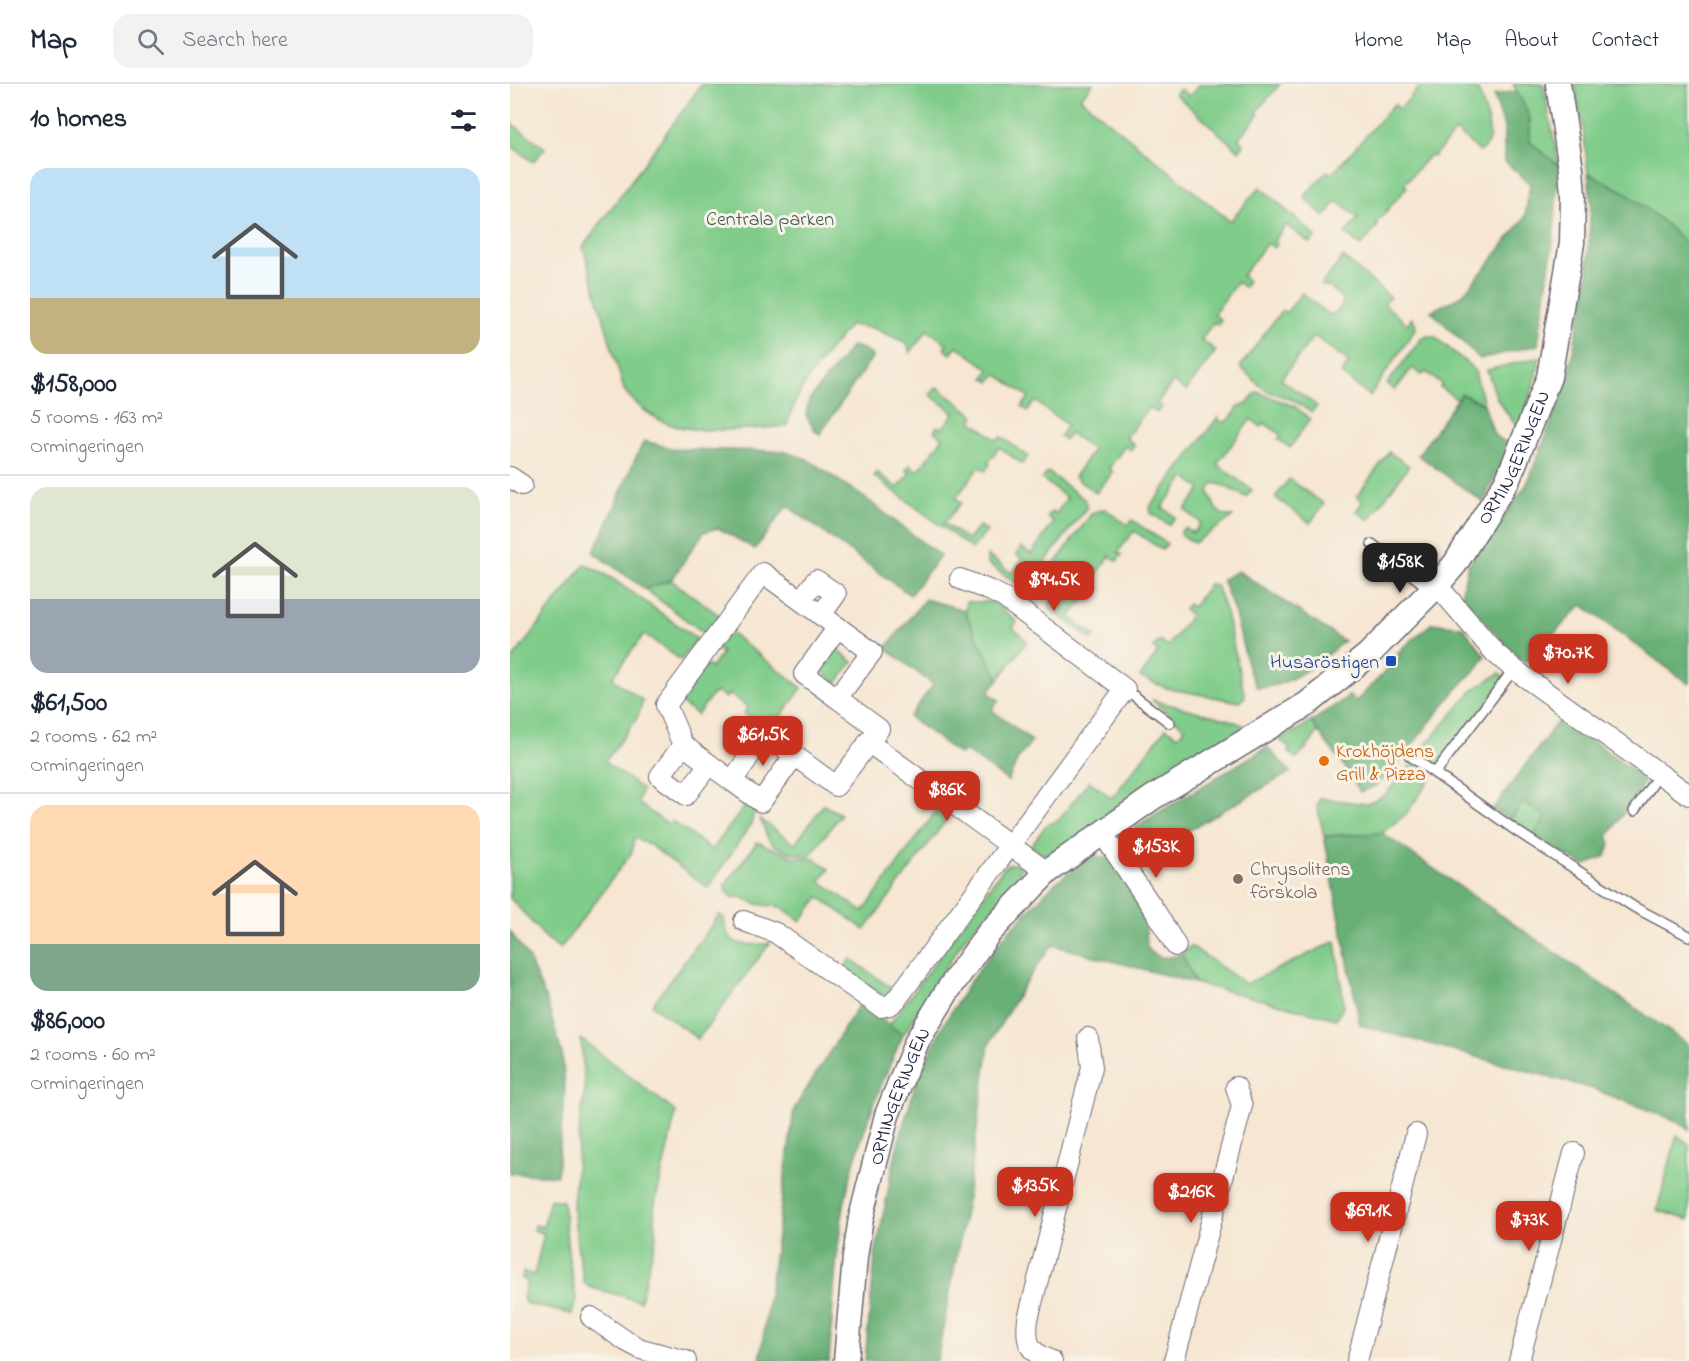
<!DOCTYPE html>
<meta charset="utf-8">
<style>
:root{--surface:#fff;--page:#f2f2f3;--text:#1f2937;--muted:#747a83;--line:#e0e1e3;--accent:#c8321e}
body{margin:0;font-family:"Indie Flower",sans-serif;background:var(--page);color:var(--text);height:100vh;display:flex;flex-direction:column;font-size:22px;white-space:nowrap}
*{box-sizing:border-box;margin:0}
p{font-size:20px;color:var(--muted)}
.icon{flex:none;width:33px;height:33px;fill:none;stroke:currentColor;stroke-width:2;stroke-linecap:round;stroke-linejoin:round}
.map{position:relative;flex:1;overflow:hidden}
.panel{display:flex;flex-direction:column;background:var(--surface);width:510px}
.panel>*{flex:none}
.price{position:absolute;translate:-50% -51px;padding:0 14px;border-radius:12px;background:var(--accent);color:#fff;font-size:20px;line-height:39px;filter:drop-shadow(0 2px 3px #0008)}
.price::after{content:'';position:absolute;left:50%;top:36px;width:18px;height:14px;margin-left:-9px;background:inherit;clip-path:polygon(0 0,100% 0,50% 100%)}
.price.current{background:#222;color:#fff}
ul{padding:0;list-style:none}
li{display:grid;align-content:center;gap:12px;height:318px;padding:0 30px}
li+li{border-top:2px solid var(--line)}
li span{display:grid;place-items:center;height:186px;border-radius:18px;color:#555}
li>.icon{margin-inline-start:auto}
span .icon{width:108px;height:108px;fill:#fffc;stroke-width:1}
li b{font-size:26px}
h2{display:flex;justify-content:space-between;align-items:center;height:72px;padding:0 30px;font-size:26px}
header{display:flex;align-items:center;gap:36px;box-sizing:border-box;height:84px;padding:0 30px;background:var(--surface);border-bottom:2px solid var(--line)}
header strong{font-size:28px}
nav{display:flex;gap:33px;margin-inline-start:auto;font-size:21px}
.search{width:420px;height:54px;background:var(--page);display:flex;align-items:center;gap:15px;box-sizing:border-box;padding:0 21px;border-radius:18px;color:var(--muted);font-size:22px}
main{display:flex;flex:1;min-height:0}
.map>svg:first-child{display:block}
.green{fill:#80cc8a;stroke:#517762;stroke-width:1.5}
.forest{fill:#68b076;stroke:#456958;stroke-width:1.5}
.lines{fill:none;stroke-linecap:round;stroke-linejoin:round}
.service-casing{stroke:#6c6770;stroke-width:12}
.minor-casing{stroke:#6c6770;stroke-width:22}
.tertiary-casing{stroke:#6c6770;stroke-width:27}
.service{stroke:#fff;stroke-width:9}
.minor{stroke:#fff;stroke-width:20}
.tertiary{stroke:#fff;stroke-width:24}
.transit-dot{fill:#1a4fb4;stroke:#f7f3e8;stroke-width:2}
.food-dot{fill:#e8710a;stroke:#f7f3e8;stroke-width:2}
.education-dot{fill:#8d6e63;stroke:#f7f3e8;stroke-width:2}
.labels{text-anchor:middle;stroke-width:6;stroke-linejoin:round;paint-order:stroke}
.park-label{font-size:20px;fill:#3e5553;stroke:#f7f3e8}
.street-label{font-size:20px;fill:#22223b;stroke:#f7f3e8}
.transit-label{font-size:20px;fill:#164399;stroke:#f7f3e8;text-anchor:end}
.food-label{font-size:20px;fill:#c56008;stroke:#f7f3e8;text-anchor:start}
.education-label{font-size:20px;fill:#785e54;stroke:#f7f3e8;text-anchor:start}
</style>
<header>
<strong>Map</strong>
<div class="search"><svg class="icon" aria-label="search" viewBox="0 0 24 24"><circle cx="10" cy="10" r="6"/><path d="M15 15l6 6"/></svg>Search here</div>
<nav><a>Home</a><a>Map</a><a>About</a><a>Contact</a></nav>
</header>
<main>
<section class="panel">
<h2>10 homes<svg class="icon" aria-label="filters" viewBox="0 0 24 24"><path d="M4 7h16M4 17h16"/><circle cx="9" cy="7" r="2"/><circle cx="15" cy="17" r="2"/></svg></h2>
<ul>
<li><span style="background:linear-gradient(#bfe0f5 70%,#c2b280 0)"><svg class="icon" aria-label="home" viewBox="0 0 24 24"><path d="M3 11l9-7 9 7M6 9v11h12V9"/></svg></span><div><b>$158,000</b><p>5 rooms · 163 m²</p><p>Ormingeringen</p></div></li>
<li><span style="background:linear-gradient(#dfe7d0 60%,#9aa5b1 0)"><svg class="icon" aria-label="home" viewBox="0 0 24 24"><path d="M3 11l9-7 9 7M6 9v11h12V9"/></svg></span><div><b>$61,500</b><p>2 rooms · 62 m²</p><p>Ormingeringen</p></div></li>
<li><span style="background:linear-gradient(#ffd9b3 75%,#7fa58c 0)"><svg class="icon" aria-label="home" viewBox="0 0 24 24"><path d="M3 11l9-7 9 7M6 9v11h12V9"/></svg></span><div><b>$86,000</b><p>2 rooms · 60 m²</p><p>Ormingeringen</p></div></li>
</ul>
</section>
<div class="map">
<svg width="1179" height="1277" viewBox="0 0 1179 1277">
<rect width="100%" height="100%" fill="#f7f3e8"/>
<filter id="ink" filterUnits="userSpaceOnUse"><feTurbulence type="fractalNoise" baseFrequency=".0167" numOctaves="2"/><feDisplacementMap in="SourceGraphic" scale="12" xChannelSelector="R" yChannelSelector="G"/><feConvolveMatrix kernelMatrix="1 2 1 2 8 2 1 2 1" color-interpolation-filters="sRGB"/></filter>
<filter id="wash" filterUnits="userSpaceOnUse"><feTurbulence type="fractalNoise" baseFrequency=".008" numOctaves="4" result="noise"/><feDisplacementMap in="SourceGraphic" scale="24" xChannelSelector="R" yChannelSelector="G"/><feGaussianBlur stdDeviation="1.35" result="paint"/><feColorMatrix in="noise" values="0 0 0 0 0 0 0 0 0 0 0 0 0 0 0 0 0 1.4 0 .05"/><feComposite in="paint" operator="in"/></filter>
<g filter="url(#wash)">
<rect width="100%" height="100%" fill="#f6e6d2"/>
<g class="green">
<path d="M 192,0 L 583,0 L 570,14 L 720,137 L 750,103 L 806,152 L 800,159 L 776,141 L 764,157 L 767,160 L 764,164 L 757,159 L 732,192 L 738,198 L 734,203 L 727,198 L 704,230 L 711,236 L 708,241 L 704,238 L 691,255 L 706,267 L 676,307 L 663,298 L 647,319 L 652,323 L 647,329 L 639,323 L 616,354 L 624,361 L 621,366 L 615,362 L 599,384 L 603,388 L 586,409 L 564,393 L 583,366 L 560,349 L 555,356 L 550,352 L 557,341 L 525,317 L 518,327 L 512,323 L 519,313 L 486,290 L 480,298 L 474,294 L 479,285 L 447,262 L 441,270 L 434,265 L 437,260 L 417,246 L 400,269 L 397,259 L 363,244 L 340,241 C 316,270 285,304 277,342 C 247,345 186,350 159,340 C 141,333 126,321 114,306 L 73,163 Z"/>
<path d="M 690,0 L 770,0 L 747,27 L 749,30 L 728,55 L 734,61 L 729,67 L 665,10 L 670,5 L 679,12 Z"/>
<path d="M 912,0 L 954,0 L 960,5 L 965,0 C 971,12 982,43 979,56 C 978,60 973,65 970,68 L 946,47 L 923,73 L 920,71 L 894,100 L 897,103 L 866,139 L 868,142 L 851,162 L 835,150 L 848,134 L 827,117 L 814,133 L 794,113 L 817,87 L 822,90 L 884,20 L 890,25 Z"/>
<path d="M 1003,0 L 1033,0 L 1049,82 L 1020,58 L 1020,34 Z"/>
<path d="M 1064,0 L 1178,0 L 1179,162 L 1151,136 L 1113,107 L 1078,89 L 1073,42 Z"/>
<path d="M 0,38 L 35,64 L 23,78 L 0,61 Z"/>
<path d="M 833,173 L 880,213 L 874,220 L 897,240 L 902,234 L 905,238 L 906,244 L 860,312 L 831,290 L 839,278 L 804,252 L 771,295 L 807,322 L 801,328 L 783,316 L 755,306 L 730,283 L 772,226 L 776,229 L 792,209 L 819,231 L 825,229 L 832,222 L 832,215 L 820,203 L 811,201 Z"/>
<path d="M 918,252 L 924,252 L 964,285 L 974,320 L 952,310 L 948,316 L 930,303 L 932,300 L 916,288 L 912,291 L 902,284 L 885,306 L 877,300 L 912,254 Z"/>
<path d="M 1030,273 L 1022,307 L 1008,345 L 987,315 L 977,286 Z"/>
<path d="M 427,303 L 465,332 L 462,337 L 487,356 L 491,353 L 518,372 L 512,380 L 489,363 L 478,378 L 480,380 L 475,387 L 469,383 L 446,414 L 451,419 L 434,439 L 458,456 L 469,442 L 477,447 L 462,465 L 364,392 L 367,388 L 388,404 L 400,389 L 396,386 L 400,381 L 408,387 L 433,354 L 424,347 L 427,342 L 432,345 L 444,329 L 420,311 Z"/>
<path d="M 747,308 L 784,322 L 800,335 L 780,364 L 768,355 L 771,351 L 754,339 L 751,343 L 741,335 L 707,380 L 742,406 L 736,413 L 712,401 L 704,399 L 700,404 L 699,409 L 706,425 L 713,431 L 723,433 L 684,459 L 671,450 L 671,447 L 675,444 L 683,449 L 691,439 L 675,426 L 691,405 L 675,393 L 652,423 L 665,433 L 659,441 L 641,429 L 640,423 L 708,333 L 710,337 L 714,339 L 724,330 L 728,323 L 737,320 Z"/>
<path d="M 879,368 L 899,382 L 859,436 L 846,427 L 853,417 L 847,412 Z"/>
<path d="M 538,388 L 575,416 L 577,423 L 516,503 L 512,503 L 477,479 L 477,471 L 502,489 L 512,475 L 506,470 L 511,463 L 521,470 L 544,438 L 537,433 L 542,427 L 546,430 L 557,414 L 532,395 Z"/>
<path d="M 779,395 L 814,420 L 800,439 L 765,413 Z"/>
<path d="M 595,425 L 618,441 L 622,436 L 657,460 L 652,466 L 624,447 L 608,468 L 612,471 L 607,477 L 600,472 L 578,503 L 585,509 L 579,516 L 575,514 L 560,533 L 585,552 L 582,556 L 539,524 L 539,521 L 543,515 L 536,509 L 545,498 L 536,492 L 582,429 Z"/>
<path d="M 75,480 L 103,495 L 187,555 L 171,576 L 134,550 L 102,594 L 133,617 L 127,634 L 95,678 L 132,705 L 128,719 L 159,741 L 162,737 L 202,766 L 237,719 L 245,725 L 241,740 L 198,804 L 137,759 L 124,754 L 122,768 L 50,865 L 35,853 L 0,814 L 0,578 Z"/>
<path d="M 161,496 L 213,534 L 199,553 L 135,505 Z"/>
<path d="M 699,500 L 706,501 L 716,529 L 735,613 L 729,618 L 656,604 L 630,593 L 648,568 L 643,564 L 649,557 L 658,562 L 681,531 L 674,525 L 678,520 L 683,523 Z"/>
<path d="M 456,518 L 483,518 L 507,538 L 503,544 L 517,557 L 489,595 C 480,577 452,537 456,518 Z"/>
<path d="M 217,546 L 292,604 L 265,640 L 257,637 L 246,637 L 234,629 L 238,623 L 219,610 L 216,614 L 207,608 L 202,611 L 187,631 L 163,613 L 196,581 L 201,584 L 212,569 L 204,563 Z"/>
<path d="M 324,563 L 343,578 L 327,599 L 308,585 Z"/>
<path d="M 990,589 L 996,596 L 929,684 L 907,671 L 964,605 Z"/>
<path d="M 642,616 L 720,636 L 737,643 L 546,771 L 531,769 L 521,762 L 536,741 L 549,736 L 579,697 L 602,714 L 656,644 L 668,652 L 675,644 Z"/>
<path d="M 801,638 L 808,646 L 802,657 L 787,675 L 778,668 L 780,663 L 769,656 Z"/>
<path d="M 902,680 L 922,693 L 896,730 L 872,749 L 814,752 L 807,721 L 810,714 L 857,720 L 874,712 Z"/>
<path d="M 1013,717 L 1037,733 L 1024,751 L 1000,736 Z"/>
<path d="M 313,721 L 331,730 L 300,772 C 288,771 263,766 257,753 C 255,747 253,740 250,735 L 285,760 Z"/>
<path d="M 429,723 L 440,731 L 355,846 L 309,813 L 291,837 L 271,823 L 247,820 L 231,813 L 224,814 L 216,807 L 214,802 L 247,758 L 284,773 L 305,775 L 319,785 L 310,797 L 353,828 Z"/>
<path d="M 506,779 L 511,784 L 507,797 L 454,855 L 393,951 L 379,941 L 495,782 Z"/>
<path d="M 209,831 L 214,834 C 215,865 238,862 260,859 L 188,955 L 142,921 Z"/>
<path d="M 826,857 L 834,922 L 826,935 L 685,899 L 672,870 L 681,862 L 736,900 Z"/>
<path d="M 341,875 L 383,905 L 375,912 L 369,909 L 335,883 Z"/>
<path d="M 71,955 L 166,1028 L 144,1124 L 146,1154 L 130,1217 L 79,1203 L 74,1198 L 68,1168 L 63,1122 L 70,1038 L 75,1005 Z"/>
<path d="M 1167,1051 L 1179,1060 L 1179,1136 L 1147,1126 Z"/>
<path d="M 40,1115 L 53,1117 L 59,1175 L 66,1214 L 62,1230 L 16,1220 L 13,1215 L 17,1196 L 12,1195 L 13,1188 L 24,1191 L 34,1150 L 24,1146 L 25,1141 L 33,1143 Z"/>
</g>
<g class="forest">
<path d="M 1006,7 C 1020,28 1020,35 1020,58 L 1049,82 L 1043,158 L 1028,261 L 970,275 L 921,227 L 951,212 L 978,181 L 1015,133 L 1020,100 L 994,77 L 994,43 L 984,11 Z"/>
<path d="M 1078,89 L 1113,107 L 1151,136 L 1179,162 L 1179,600 L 1072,521 L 1015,579 L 998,564 L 951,511 L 958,481 L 1017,400 L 1057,298 L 1077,196 L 1081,118 Z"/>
<path d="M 342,262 L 353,265 L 363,272 L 310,350 L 305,347 L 296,331 L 299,316 Z"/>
<path d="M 951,310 L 974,320 L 984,351 L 1001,362 L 973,418 L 908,371 Z"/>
<path d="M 134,357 L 165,365 L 273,367 L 297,375 L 358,416 L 430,472 L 400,511 L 277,422 L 245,465 L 208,444 L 194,448 L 161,496 L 135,505 L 83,468 C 103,433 115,393 134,357 Z"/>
<path d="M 728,487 L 834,557 C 815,573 790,594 766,601 C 760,603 753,603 747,604 L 739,587 L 725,530 L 712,495 Z"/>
<path d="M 415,515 L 454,526 L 469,557 L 489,595 L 478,608 L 489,616 L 482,626 L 522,657 L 508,675 L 498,697 L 454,666 L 450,671 L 399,633 L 423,601 L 376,564 Z"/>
<path d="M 922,539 L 953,543 L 975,572 L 968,583 L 944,608 L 883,685 L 865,702 L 850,708 L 834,682 L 801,638 L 839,612 L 846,617 L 890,573 L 887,569 Z"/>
<path d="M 1051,633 L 1129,691 L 1134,699 L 1098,752 L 1100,760 L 1096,772 L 1074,782 L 1024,751 L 1036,733 L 1014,718 L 1000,736 L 983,725 Z"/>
<path d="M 757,663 L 781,688 L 630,774 L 619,761 L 620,751 L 628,741 Z"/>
<path d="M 872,749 L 1179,961 L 1179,1046 L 1167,1037 L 1083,1005 L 850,941 L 814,752 Z"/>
<path d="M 579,772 L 598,773 L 635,830 L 637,864 C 649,876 657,875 672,870 L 685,899 L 542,861 L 515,899 L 479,960 L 456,1122 L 427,1277 L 355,1277 L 365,1172 L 386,1067 L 407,995 L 432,943 L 459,899 L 496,850 L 543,801 Z"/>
<path d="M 0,847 L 19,875 L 37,918 L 52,970 L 55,1004 L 47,1092 L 0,1089 Z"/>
<path d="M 350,919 L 393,951 C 369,1005 345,1063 334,1121 C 325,1173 323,1225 319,1277 L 250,1277 L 284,1025 Z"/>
</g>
</g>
<g filter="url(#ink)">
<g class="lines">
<g class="service-casing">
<g id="service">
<path d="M 862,460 L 920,505"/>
<path d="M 615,605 L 660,639"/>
<path d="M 899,671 L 1008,748 L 1124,823 L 1179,852"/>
<path d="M 925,689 L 1004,585"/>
<path d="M 1124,727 L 1150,689"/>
</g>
</g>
<g class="minor-casing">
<g id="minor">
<path d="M 0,393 L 12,401"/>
<path d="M 253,489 L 362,568 L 327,614 L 369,645 L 326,702 L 255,650 L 222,697 L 173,661 L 156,621 Z"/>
<path d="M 927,501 L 985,569 L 1004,585 L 1179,711"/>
<path d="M 291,516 L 306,496 L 326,510 L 311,531"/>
<path d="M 327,614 L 294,590 L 328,543"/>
<path d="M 358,658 L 537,788"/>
<path d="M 173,661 L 150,692 L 176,711 L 199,680"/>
<path d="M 222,697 L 251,718 L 284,672"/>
<path d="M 592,749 L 645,827 L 666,862"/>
<path d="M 234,837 L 266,849 L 371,923 L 380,921 L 386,916 L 615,605 L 493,513 L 481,507 L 450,495"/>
<path d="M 81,1233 L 116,1257 L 131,1265 L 176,1277"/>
<path d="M 542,1277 C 519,1269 515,1259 518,1235 L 582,983 L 578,954"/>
<path d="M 664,1277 L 732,1022 L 726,1003"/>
<path d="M 847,1277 L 906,1050"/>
<path d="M 1009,1277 L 1064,1069"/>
</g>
</g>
<g class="tertiary-casing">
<g id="tertiary">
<path id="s1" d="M 336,1277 L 345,1173 L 351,1134 L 377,1031 L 407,957 L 438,906 L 478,850 L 537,788 L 642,714 L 797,620 L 859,570 L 927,501 L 945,480 L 998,395 L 1039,293 L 1062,159 L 1063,111 L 1061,85 L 1048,0"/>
</g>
</g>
<use href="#service" class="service"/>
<use href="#minor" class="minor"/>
<use href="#tertiary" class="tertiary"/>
</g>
</g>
<rect class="transit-dot" x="875" y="571" width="12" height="12" rx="3"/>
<circle class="food-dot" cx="814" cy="677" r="6"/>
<circle class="education-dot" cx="728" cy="795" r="6"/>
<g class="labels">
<g class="park-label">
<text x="260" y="141">Centrala parken</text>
</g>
<g class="street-label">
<text dy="7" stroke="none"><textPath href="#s1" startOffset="1180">ORMINGERINGEN</textPath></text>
<text dy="7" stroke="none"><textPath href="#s1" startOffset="272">ORMINGERINGEN</textPath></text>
</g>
<g class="transit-label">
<text x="869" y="584">Husaröstigen</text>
</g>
<g class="food-label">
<text x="826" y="673">Krokhöjdens<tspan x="826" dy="23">Grill &amp; Pizza</tspan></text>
</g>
<g class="education-label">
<text x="740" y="791">Chrysolitens<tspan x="740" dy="23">förskola</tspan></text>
</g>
</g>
</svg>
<b class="price current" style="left:890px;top:510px">$158K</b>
<b class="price" style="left:544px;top:528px">$94.5K</b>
<b class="price" style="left:1058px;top:601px">$70.7K</b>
<b class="price" style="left:253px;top:683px">$61.5K</b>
<b class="price" style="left:437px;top:738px">$86K</b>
<b class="price" style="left:646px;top:795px">$153K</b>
<b class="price" style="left:525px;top:1134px">$135K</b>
<b class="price" style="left:681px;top:1140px">$216K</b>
<b class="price" style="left:858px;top:1159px">$69.1K</b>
<b class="price" style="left:1019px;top:1168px">$73K</b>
</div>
</main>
